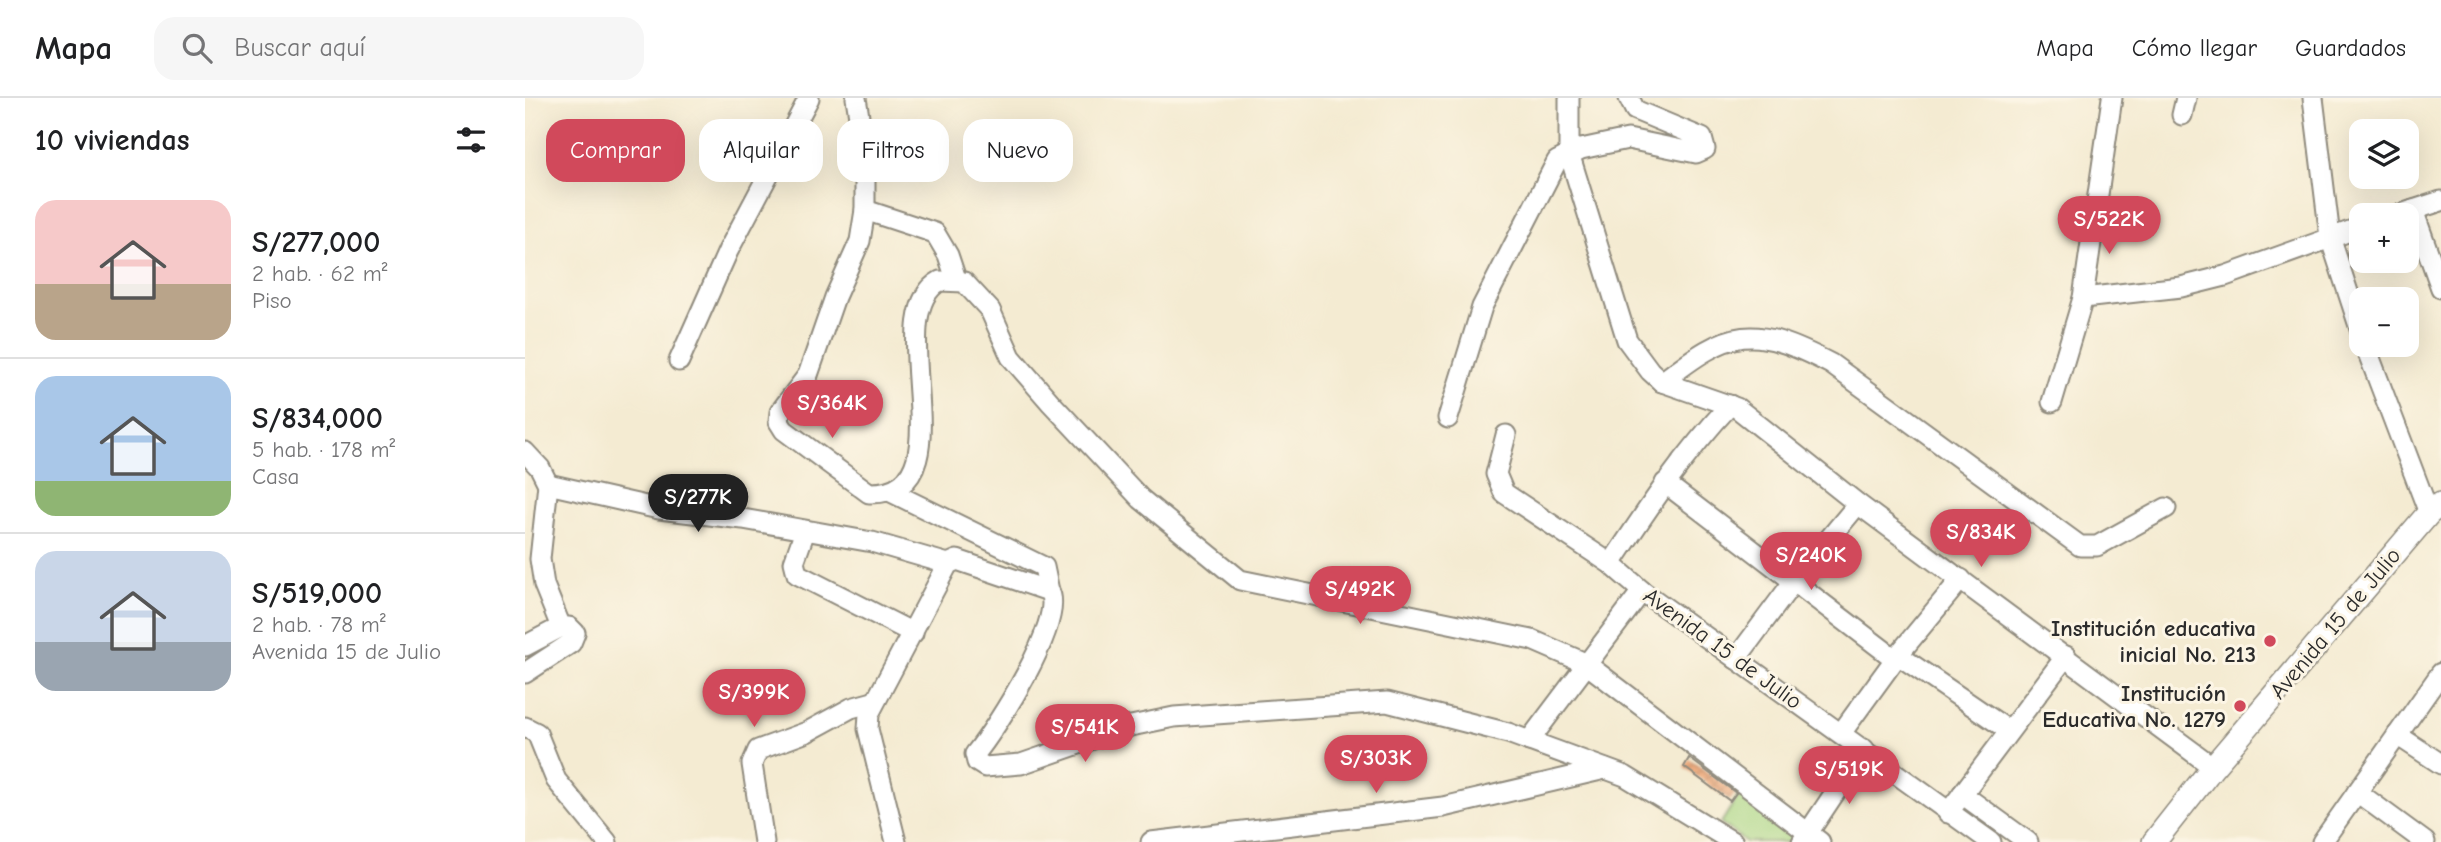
<!DOCTYPE html>
<html lang="es">
<meta charset="utf-8">
<style>
:root{--surface:#fff;--page:#f6f6f6;--text:#202124;--muted:#757577;--line:#e0e0e0;--accent:#d1495b}
body{margin:0;font-family:"Comic Neue",sans-serif;background:var(--page);color:var(--text);height:100vh;display:flex;flex-direction:column;font-size:26px;white-space:nowrap}
*{box-sizing:border-box;margin:0}
p{font-size:23px;color:var(--muted)}
.icon{flex:none;width:38px;height:38px;fill:none;stroke:currentColor;stroke-width:2;stroke-linecap:round;stroke-linejoin:round}
.map{position:relative;flex:1;overflow:hidden}
.panel{display:flex;flex-direction:column;background:var(--surface);width:525px}
.panel>*{flex:none}
.top-card{position:absolute;left:21px;top:21px;width:665px;height:63px;display:flex;gap:14px}
.fabs{position:absolute;left:1824px;top:21px;display:grid;gap:14px}
.fabs a{display:grid;place-items:center;width:70px;height:70px;border-radius:14px;background:var(--surface);box-shadow:0 7px 28px #0002;font-size:35px}
.price{position:absolute;translate:-50% -60px;padding:0 16px;border-radius:24px;background:var(--accent);color:#fff;font-size:23px;line-height:46px;filter:drop-shadow(0 2px 4px #0008)}
.price::after{content:'';position:absolute;left:50%;top:42px;width:21px;height:16px;margin-left:-10px;background:inherit;clip-path:polygon(0 0,100% 0,50% 100%)}
.price.active{background:#222;color:#fff}
ul{padding:0;list-style:none}
li{display:flex;align-items:center;gap:21px;height:175px;padding:0 35px}
li+li{border-top:2px solid var(--line)}
li span{display:grid;place-items:center;flex:none;width:196px;height:140px;border-radius:21px;color:#555}
li>.icon{margin-inline-start:auto}
span .icon{width:84px;height:84px;fill:#fffc;stroke-width:1}
li b{font-size:30px}
h2{display:flex;justify-content:space-between;align-items:center;height:84px;padding:0 35px;font-size:30px}
.tag{padding:0 24px;border-radius:21px;background:var(--surface);box-shadow:0 7px 28px #0002;font-size:24px;line-height:63px}
.tag.active{background:var(--accent);color:#fff}
header{display:flex;align-items:center;gap:42px;box-sizing:border-box;height:98px;padding:0 35px;background:var(--surface);border-bottom:2px solid var(--line)}
header strong{font-size:33px}
nav{display:flex;gap:38px;margin-inline-start:auto;font-size:24px}
.search{width:490px;height:63px;background:var(--page);display:flex;align-items:center;gap:18px;box-sizing:border-box;padding:0 24px;border-radius:21px;color:var(--muted);font-size:26px}
main{display:flex;flex:1;min-height:0}
.map>svg:first-child{display:block}
.pitch{fill:#a9d683;stroke:#6a8057;stroke-width:2}
.building{fill:url(#building-cross-hatch)}
.lines{fill:none;stroke-linecap:round;stroke-linejoin:round}
.minor-casing{stroke:#908b7e;stroke-width:23}
.tertiary-casing{stroke:#908b7e;stroke-width:26}
.minor{stroke:#fff;stroke-width:19}
.tertiary{stroke:#fff;stroke-width:23}
.poi-dot{fill:#d1495b;stroke:#fcf5e5;stroke-width:2.5}
.labels{text-anchor:middle;stroke-width:6;stroke-linejoin:round;paint-order:stroke}
.street-label{font-size:23px;fill:#2b2b2b;stroke:#fcf5e5}
.poi-label{font-size:23px;font-weight:bold;fill:#2b2b2b;stroke:#fcf5e5;text-anchor:end}
</style>
<header>
<strong>Mapa</strong>
<div class="search"><svg class="icon" aria-label="search" viewBox="0 0 24 24"><circle cx="10" cy="10" r="6"/><path d="M15 15l6 6"/></svg>Buscar aquí</div>
<nav><a>Mapa</a><a>Cómo llegar</a><a>Guardados</a></nav>
</header>
<main>
<section class="panel">
<h2>10 viviendas<svg class="icon" aria-label="filters" viewBox="0 0 24 24"><path d="M4 7h16M4 17h16"/><circle cx="9" cy="7" r="2"/><circle cx="15" cy="17" r="2"/></svg></h2>
<ul>
<li><span style="background:linear-gradient(#f6c9c9 60%,#b9a48a 0)"><svg class="icon" aria-label="home" viewBox="0 0 24 24"><path d="M3 11l9-7 9 7M6 9v11h12V9"/></svg></span><div><b>S/277,000</b><p>2 hab. · 62 m²</p><p>Piso</p></div></li>
<li><span style="background:linear-gradient(#a9c7e8 75%,#8fb573 0)"><svg class="icon" aria-label="home" viewBox="0 0 24 24"><path d="M3 11l9-7 9 7M6 9v11h12V9"/></svg></span><div><b>S/834,000</b><p>5 hab. · 178 m²</p><p>Casa</p></div></li>
<li><span style="background:linear-gradient(#c9d6e8 65%,#9aa5b1 0)"><svg class="icon" aria-label="home" viewBox="0 0 24 24"><path d="M3 11l9-7 9 7M6 9v11h12V9"/></svg></span><div><b>S/519,000</b><p>2 hab. · 78 m²</p><p>Avenida 15 de Julio</p></div></li>
</ul>
</section>
<div class="map">
<svg width="1916" height="744" viewBox="0 0 1916 744">
<defs>
<pattern id="building-cross-hatch" width="8" height="8" patternUnits="userSpaceOnUse" patternTransform="scale(1.75)"><rect width="8" height="8" fill="#edac7f"/><path d="M0 0l8 8M0 8l8-8" fill="none" stroke="#cb946e"/></pattern>
</defs>
<rect width="100%" height="100%" fill="#fcf5e5"/>
<filter id="ink" filterUnits="userSpaceOnUse"><feTurbulence type="fractalNoise" baseFrequency=".0143" numOctaves="2"/><feDisplacementMap in="SourceGraphic" scale="14" xChannelSelector="R" yChannelSelector="G"/><feConvolveMatrix kernelMatrix="1 2 1 2 8 2 1 2 1" color-interpolation-filters="sRGB"/></filter>
<filter id="wash" filterUnits="userSpaceOnUse"><feTurbulence type="fractalNoise" baseFrequency=".00686" numOctaves="4" result="noise"/><feDisplacementMap in="SourceGraphic" scale="28" xChannelSelector="R" yChannelSelector="G"/><feGaussianBlur stdDeviation="1.57" result="paint"/><feColorMatrix in="noise" values="0 0 0 0 0 0 0 0 0 0 0 0 0 0 0 0 0 1.4 0 .05"/><feComposite in="paint" operator="in"/></filter>
<g filter="url(#wash)">
<rect width="100%" height="100%" fill="#f4ebd2"/>
<path class="pitch" d="M 1216,693 L 1272,735 L 1266,744 L 1221,744 L 1196,725 Z"/>
<g id="blocks">
<path class="building" d="M 1164,660 L 1211,695 L 1205,703 L 1159,669 Z"/>
</g>
</g>
<g filter="url(#ink)">
<use href="#blocks" fill-opacity="0" stroke="#908b7e" stroke-width="2"/>
<g class="lines">
<g class="minor-casing">
<g id="minor">
<path d="M 331,0 L 340,56 L 340,112 L 335,143 L 310,199 L 283,277 L 255,314 L 254,324 L 259,332 L 344,395 C 447,397 352,218 415,183 L 439,184 L 465,212 L 486,259 L 526,305 L 616,401 L 715,482 L 1007,542 L 1060,565 L 1295,744"/>
<path d="M 1044,0 L 1044,55 L 1102,242 L 1125,273 L 1137,284 L 1212,310 L 1333,406 L 1688,669"/>
<path d="M 1788,0 L 1805,139 L 1836,234"/>
<path d="M 1657,17 L 1661,0"/>
<path d="M 340,112 L 410,135 L 423,157 L 431,181"/>
<path d="M 1888,112 L 1916,190"/>
<path d="M 1873,117 L 1916,103"/>
<path d="M 1558,200 L 1656,189 L 1700,178 L 1836,129"/>
<path d="M 1840,247 L 1904,415"/>
<path d="M 154,263 L 203,153 L 284,0"/>
<path d="M 1137,284 C 1206,230 1227,225 1306,266 L 1555,448 L 1572,448 L 1641,410"/>
<path d="M 1527,304 L 1558,200 L 1587,0"/>
<path d="M 923,320 L 957,209 L 1032,63 L 1056,51 L 1103,41 L 1171,55 L 1180,51 L 1177,40 L 1110,12 L 1104,0"/>
<path d="M 981,337 L 971,376 L 979,395 L 1086,466 L 1117,493 L 1466,744"/>
<path d="M 0,354 L 15,370 L 23,386"/>
<path d="M 1140,385 L 1370,561"/>
<path d="M 364,393 L 519,469 L 524,493"/>
<path d="M 280,433 L 269,464 L 272,476 L 388,535"/>
<path d="M 1086,466 C 1123,410 1159,356 1205,307"/>
<path d="M 36,529 L 19,487 L 15,461 L 23,386 L 134,411 L 218,421 L 347,444 L 423,466"/>
<path d="M 0,548 L 36,529 L 44,529 L 50,535 L 46,545 L 0,575"/>
<path d="M 1373,557 L 1483,632"/>
<path d="M 1211,561 L 1269,483 L 1333,406"/>
<path d="M 0,629 L 12,635 L 31,682 L 82,744"/>
<path d="M 1317,634 L 1373,557 L 1436,481"/>
<path d="M 1872,637 L 1916,666"/>
<path d="M 1004,643 L 1117,493"/>
<path d="M 1832,694 L 1900,744"/>
<path d="M 1437,696 L 1503,744"/>
<path d="M 1423,715 L 1541,558"/>
<path d="M 239,744 L 227,666 L 233,652 L 282,634 L 326,610 L 348,604"/>
<path d="M 371,744 L 343,631 L 344,616 L 423,466 L 432,462 L 524,493 C 542,521 470,632 450,656 L 452,664 L 460,669 L 496,666 L 606,628 L 649,619 L 862,604 L 983,635 L 1100,678 L 1208,744"/>
<path d="M 626,744 L 918,709 L 1080,671"/>
<path d="M 1277,744 L 1339,651"/>
<path d="M 1797,744 L 1916,575"/>
</g>
</g>
<g class="tertiary-casing">
<path id="tertiary" d="M 1629,744 L 1688,669 L 1904,415 L 1916,406"/>
</g>
<use href="#minor" class="minor"/>
<use href="#tertiary" class="tertiary"/>
</g>
</g>
<g class="poi-dot">
<circle cx="1745" cy="543" r="7"/>
<circle cx="1715" cy="608" r="7"/>
</g>
<g class="labels">
<g class="street-label">
<text transform="translate(1810 525) rotate(-50)" y="8">Avenida 15 de Julio</text>
<text transform="translate(1198 550) rotate(36)" y="8">Avenida 15 de Julio</text>
</g>
<g class="poi-label">
<text x="1731" y="538">Institución educativa<tspan x="1731" dy="26">inicial No. 213</tspan></text>
<text x="1701" y="603">Institución<tspan x="1701" dy="26">Educativa No. 1279</tspan></text>
</g>
</g>
</svg>
<div class="fabs">
<a><svg class="icon" aria-label="layers" viewBox="0 0 24 24"><path d="M12 4l9 5-9 5-9-5zM3 14l9 5 9-5"/></svg></a>
<a>+</a>
<a>−</a>
</div>
<b class="price" style="left:1584px;top:158px">S/522K</b>
<b class="price" style="left:307px;top:342px">S/364K</b>
<b class="price active" style="left:173px;top:436px">S/277K</b>
<b class="price" style="left:1456px;top:471px">S/834K</b>
<b class="price" style="left:1286px;top:494px">S/240K</b>
<b class="price" style="left:835px;top:528px">S/492K</b>
<b class="price" style="left:229px;top:631px">S/399K</b>
<b class="price" style="left:560px;top:666px">S/541K</b>
<b class="price" style="left:851px;top:697px">S/303K</b>
<b class="price" style="left:1324px;top:708px">S/519K</b>
<div class="top-card">
<a class="tag active">Comprar</a>
<a class="tag">Alquilar</a>
<a class="tag">Filtros</a>
<a class="tag">Nuevo</a>
</div>
</div>
</main>
